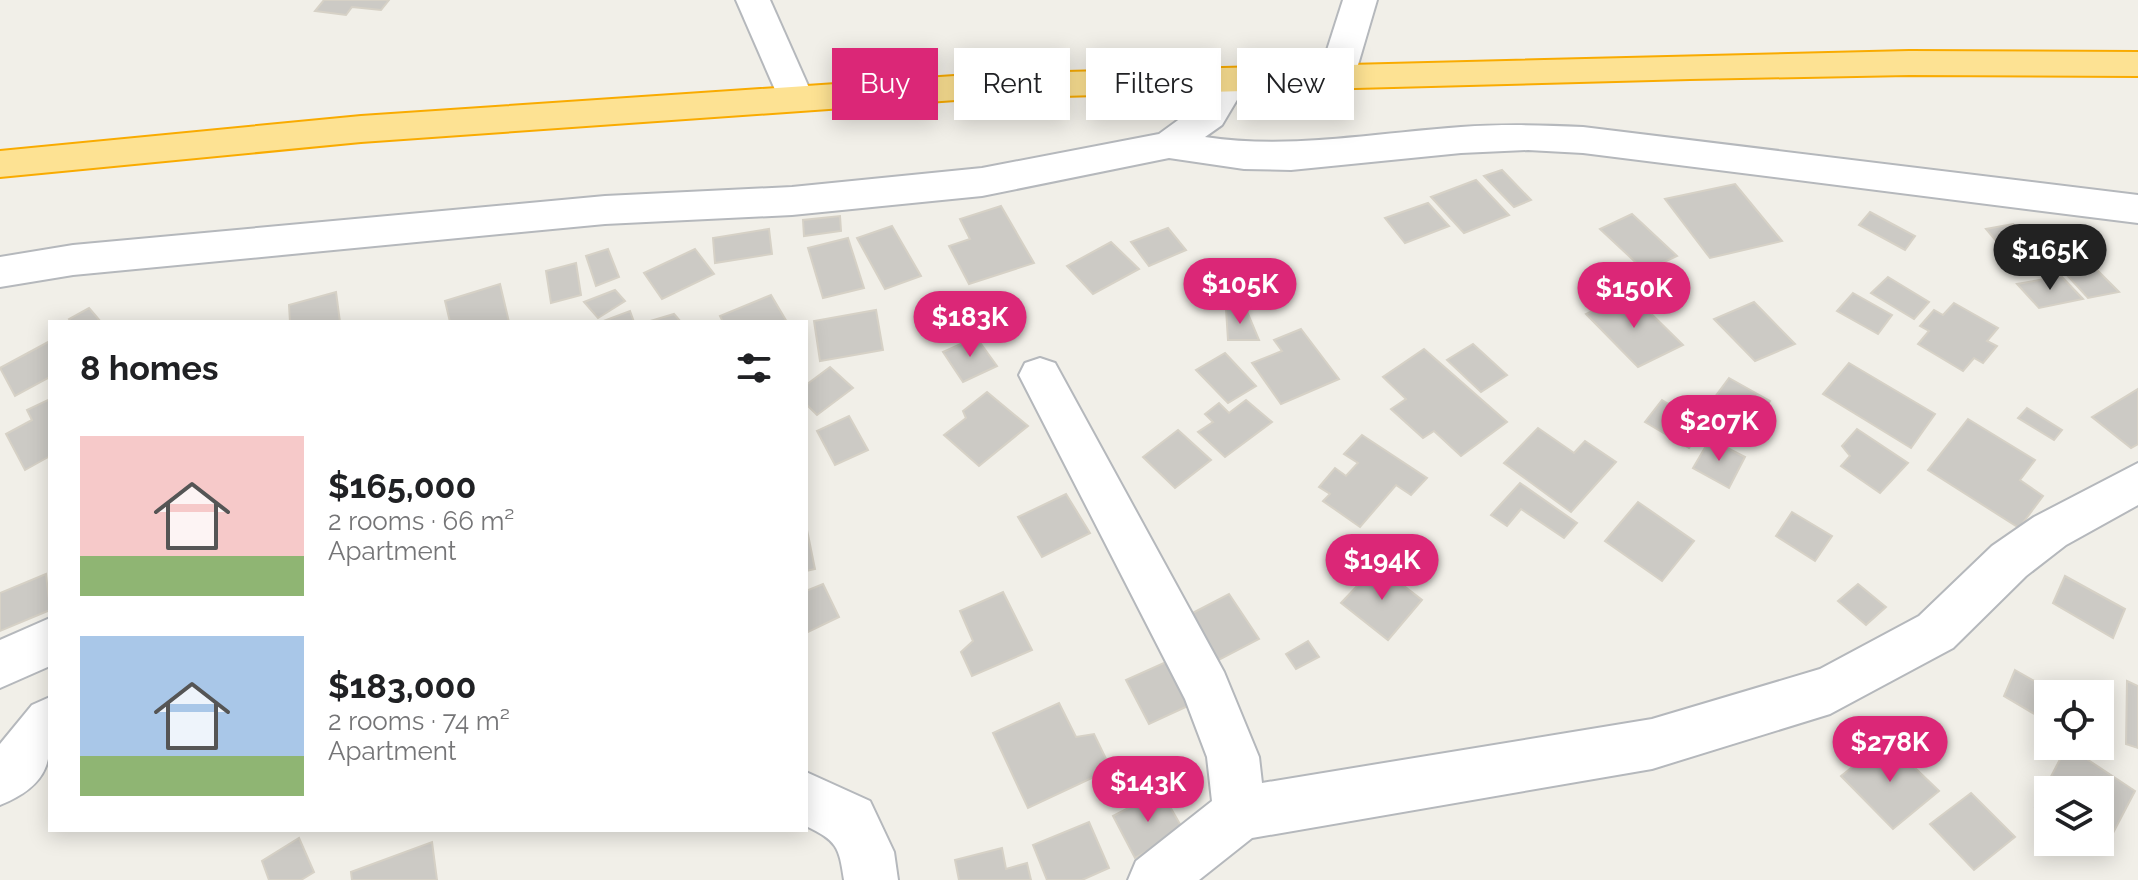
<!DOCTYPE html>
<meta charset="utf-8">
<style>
:root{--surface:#fff;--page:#f6f6f6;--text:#202124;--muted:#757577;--accent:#db2777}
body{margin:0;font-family:Raleway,sans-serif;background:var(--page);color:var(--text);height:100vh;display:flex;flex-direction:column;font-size:30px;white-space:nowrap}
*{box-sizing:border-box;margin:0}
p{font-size:26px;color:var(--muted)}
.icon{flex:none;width:44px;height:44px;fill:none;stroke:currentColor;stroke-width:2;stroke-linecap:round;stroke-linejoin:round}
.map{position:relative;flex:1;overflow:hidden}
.drawer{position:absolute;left:48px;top:320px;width:760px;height:512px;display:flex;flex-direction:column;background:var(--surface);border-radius:0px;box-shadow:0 4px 20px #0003}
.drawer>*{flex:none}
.hud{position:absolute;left:832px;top:48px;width:760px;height:72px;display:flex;gap:16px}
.controls{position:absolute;left:2034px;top:680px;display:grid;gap:16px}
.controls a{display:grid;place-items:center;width:80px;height:80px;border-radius:0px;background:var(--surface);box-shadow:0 4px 20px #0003;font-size:40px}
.price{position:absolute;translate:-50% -68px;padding:0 18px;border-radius:28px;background:var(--accent);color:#fff;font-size:26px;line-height:52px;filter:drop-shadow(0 2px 4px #0008)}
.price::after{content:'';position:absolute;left:50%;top:48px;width:24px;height:18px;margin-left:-12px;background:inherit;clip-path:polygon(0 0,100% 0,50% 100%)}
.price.active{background:#222;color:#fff}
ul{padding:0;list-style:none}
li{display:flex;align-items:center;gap:24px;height:200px;padding:0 32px}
li span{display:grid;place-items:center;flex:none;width:224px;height:160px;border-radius:0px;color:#555}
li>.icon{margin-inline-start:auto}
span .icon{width:96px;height:96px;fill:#fffc;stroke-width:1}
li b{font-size:34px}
h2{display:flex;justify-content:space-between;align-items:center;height:96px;padding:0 32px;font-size:34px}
.tag{padding:0 28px;border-radius:0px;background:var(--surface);box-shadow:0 4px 20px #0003;font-size:28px;line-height:72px}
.tag.active{background:var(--accent);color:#fff}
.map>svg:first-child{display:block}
.building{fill:#cccac5;stroke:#d6d1c6;stroke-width:2}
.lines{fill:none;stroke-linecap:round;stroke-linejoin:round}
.minor-casing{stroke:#b5b8bc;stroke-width:4}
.highway-casing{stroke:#f9ab00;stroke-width:4}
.minor{fill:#fff;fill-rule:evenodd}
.highway{fill:#fde293;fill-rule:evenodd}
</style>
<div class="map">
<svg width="2138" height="880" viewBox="0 0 2138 880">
<rect width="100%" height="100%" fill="#f1efe8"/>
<g class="building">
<path d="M 324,0 L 389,0 L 381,10 L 352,7 L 346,15 L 315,11 Z"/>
<path d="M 1502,170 L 1531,200 L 1514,207 L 1484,176 Z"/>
<path d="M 1476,180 L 1509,215 L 1464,233 L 1431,197 Z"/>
<path d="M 1735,184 L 1782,241 L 1710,258 L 1665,199 Z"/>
<path d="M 1428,203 L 1449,226 L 1405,243 L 1385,218 Z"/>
<path d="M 1001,206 L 1034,263 L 969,284 L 949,246 L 970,239 L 960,219 Z"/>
<path d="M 1870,212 L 1915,236 L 1905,250 L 1859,225 Z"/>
<path d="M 1632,214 L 1677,256 L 1645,271 L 1600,229 Z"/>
<path d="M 840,216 L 841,231 L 804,236 L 803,220 Z"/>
<path d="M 2013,224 L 2022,235 L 2051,230 L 2082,264 L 2024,274 L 1986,229 Z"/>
<path d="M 892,226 L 921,276 L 885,289 L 857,238 Z"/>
<path d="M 1168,228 L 1186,250 L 1149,266 L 1131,242 Z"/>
<path d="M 769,229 L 772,254 L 715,263 L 713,238 Z"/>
<path d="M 848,238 L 864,288 L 823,298 L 808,248 Z"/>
<path d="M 1111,242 L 1139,269 L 1093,294 L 1067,266 Z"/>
<path d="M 608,249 L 619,277 L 596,286 L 586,256 Z"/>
<path d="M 695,249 L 714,274 L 662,299 L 644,273 Z"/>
<path d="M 576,263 L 581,295 L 551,303 L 546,271 Z"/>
<path d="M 2095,268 L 2119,292 L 2088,298 L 2065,273 Z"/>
<path d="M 2061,276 L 2083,299 L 2039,308 L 2017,284 Z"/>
<path d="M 1888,277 L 1929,302 L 1914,319 L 1871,293 Z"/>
<path d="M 500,284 L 509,322 L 450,322 L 445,301 Z"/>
<path d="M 615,290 L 625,301 L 598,318 L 584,302 Z"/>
<path d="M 336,292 L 340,322 L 290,322 L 289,305 Z"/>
<path d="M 1630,293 L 1683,345 L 1638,367 L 1586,314 Z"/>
<path d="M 1853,293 L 1892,315 L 1878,334 L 1837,311 Z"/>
<path d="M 771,295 L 787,322 L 723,322 L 720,316 Z"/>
<path d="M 1754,302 L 1795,344 L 1755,361 L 1714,319 Z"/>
<path d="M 1954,303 L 1998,328 L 1987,341 L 1997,346 L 1983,363 L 1974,358 L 1963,371 L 1918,344 L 1929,331 L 1920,326 L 1934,310 L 1943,315 Z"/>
<path d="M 89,308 L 101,322 L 71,322 L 69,319 Z"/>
<path d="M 1226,309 L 1246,309 L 1259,340 L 1228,340 Z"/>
<path d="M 876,310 L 883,350 L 820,361 L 814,321 Z"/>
<path d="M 630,311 L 634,322 L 601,322 Z"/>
<path d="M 674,314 L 681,322 L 647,322 Z"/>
<path d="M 1301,329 L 1339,379 L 1281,404 L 1252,363 L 1282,351 L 1274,340 Z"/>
<path d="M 976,337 L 997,366 L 963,382 L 943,352 Z"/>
<path d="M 50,341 L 50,377 L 15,396 L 0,368 Z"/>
<path d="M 1473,344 L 1507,375 L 1481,392 L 1447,360 Z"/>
<path d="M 1424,349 L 1507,422 L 1461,456 L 1434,431 L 1423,438 L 1391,409 L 1406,399 L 1383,377 Z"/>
<path d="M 1225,353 L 1256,386 L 1228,403 L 1196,370 Z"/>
<path d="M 1849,363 L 1935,414 L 1911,448 L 1823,394 Z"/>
<path d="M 830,367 L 853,388 L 817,415 L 806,404 L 806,385 Z"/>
<path d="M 1729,378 L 1770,401 L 1750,429 L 1709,405 Z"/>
<path d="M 2138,389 L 2138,444 L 2131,448 L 2092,417 Z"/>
<path d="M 987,392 L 1028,426 L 979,466 L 944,435 L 966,418 L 963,411 Z"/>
<path d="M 50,399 L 50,456 L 25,470 L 6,434 L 32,420 L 27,410 Z"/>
<path d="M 1246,400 L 1272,422 L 1225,457 L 1198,432 L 1213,422 L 1205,414 L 1219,403 L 1229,413 Z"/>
<path d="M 1662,400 L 1705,426 L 1689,448 L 1645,422 Z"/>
<path d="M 2027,408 L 2062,430 L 2054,440 L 2018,418 Z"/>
<path d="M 849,416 L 868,450 L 835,465 L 817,431 Z"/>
<path d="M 1968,419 L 2035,460 L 2020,480 L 2043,496 L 2019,528 L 1928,470 Z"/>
<path d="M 1538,428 L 1574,453 L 1585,441 L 1616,462 L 1571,512 L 1504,463 Z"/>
<path d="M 1857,429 L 1908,463 L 1880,493 L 1841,466 L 1850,456 L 1842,446 Z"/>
<path d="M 1178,430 L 1211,460 L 1175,488 L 1143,457 Z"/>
<path d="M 1362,435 L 1427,478 L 1411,495 L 1396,485 L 1360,527 L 1323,501 L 1330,494 L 1319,487 L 1335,468 L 1346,476 L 1358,463 L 1344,454 Z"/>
<path d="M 1710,439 L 1745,457 L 1729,488 L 1693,468 Z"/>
<path d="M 1520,483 L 1577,523 L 1564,538 L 1521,509 L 1507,526 L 1491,515 Z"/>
<path d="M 1066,494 L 1090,533 L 1042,557 L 1018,517 Z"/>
<path d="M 1638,502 L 1694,541 L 1662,581 L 1605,541 Z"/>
<path d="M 1792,512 L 1832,536 L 1815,561 L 1776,536 Z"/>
<path d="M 806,525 L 815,569 L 806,571 Z"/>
<path d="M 1377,565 L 1422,600 L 1388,640 L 1341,603 Z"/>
<path d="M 46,574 L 50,610 L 0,631 L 0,593 Z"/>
<path d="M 2065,576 L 2125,609 L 2113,638 L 2053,603 Z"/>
<path d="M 823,584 L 839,617 L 806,633 L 806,591 Z"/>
<path d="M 1858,584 L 1886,607 L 1866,625 L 1838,601 Z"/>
<path d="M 1003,592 L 1032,650 L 972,676 L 961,652 L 973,641 L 960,611 Z"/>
<path d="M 1229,594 L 1259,639 L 1211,664 L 1183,618 Z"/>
<path d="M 1308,641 L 1319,657 L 1296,669 L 1286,654 Z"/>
<path d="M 1166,662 L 1190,705 L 1149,724 L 1126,680 Z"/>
<path d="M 2015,670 L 2057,694 L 2048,694 L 2048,722 L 2004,696 Z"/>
<path d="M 2127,681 L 2138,686 L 2138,748 L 2126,744 Z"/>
<path d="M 1059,703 L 1076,737 L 1094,734 L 1111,769 L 1028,808 L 993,733 Z"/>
<path d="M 1886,740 L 1939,791 L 1893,829 L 1841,776 Z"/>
<path d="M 2067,746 L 2135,791 L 2102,854 L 2085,842 L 2100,842 L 2100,790 L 2048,790 L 2048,816 L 2035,807 Z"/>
<path d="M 1161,791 L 1184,831 L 1135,858 L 1113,816 Z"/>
<path d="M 1971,793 L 2015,837 L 1974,870 L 1930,824 Z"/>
<path d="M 1089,822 L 1109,868 L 1082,880 L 1047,880 L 1033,845 Z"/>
<path d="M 299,838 L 314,872 L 301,880 L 269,880 L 262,861 Z"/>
<path d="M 432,842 L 437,880 L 352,880 L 351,872 Z"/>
<path d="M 1002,848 L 1006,869 L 1027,863 L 1031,880 L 959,880 L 955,860 Z"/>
</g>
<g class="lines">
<g class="minor-casing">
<g id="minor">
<path d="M 736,0 L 770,0 L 814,99 L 809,108 L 796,111 L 783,108 Z"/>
<path d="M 1343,0 L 1377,0 L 1355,75 L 1349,83 L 1337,87 L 1325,83 L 1319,75 Z"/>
<path d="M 1213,68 L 1225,72 L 1241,93 L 1222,125 L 1205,137 C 1291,150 1374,133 1461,127 C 1502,124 1542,125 1583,127 L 2138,195 L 2138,223 L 1583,153 L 1528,150 L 1461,153 L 1291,170 L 1244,169 L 1169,158 L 982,196 L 792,215 L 605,224 L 73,275 L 0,287 L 0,257 L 73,245 L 605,196 L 792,187 L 982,168 L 1159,134 L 1196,107 L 1205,94 L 1195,80 L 1201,72 Z"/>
<path d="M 1040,358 L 1055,363 L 1224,672 L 1259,757 L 1262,783 L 1652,719 L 1820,669 L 1919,616 L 1992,546 L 2034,517 L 2138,463 L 2138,505 L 2066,545 L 2026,576 L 1953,648 L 1830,714 L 1652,769 L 1252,838 L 1199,880 L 1128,880 L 1136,861 L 1212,801 L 1207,757 L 1185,699 L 1019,375 L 1025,363 Z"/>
<path d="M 50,618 L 50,666 L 0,688 L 0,640 Z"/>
<path d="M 50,697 C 50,752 59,781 0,805 L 0,744 L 32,705 Z"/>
<path d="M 806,772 L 870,801 L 894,852 L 898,880 L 844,880 C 839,846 837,841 806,826 Z"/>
</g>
</g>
<g class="highway-casing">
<path id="highway" d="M 1909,51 L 2138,52 L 2138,76 L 1909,75 L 1690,79 L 984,98 L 361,142 L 0,177 L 0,151 L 361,116 L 984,74 Z"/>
</g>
<use href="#minor" class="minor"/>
<use href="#highway" class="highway"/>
</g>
</svg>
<div class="controls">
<a><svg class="icon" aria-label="locate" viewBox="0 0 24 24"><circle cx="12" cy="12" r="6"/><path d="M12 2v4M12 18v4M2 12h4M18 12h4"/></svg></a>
<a><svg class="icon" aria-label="layers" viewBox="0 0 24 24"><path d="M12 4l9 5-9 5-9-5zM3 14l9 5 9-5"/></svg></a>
</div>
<b class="price active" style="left:2050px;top:292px">$165K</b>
<b class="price" style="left:1240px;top:326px">$105K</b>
<b class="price" style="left:1634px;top:330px">$150K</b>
<b class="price" style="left:970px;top:359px">$183K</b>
<b class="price" style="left:1719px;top:463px">$207K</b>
<b class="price" style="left:1382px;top:602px">$194K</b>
<b class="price" style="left:1890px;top:784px">$278K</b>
<b class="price" style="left:1148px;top:824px">$143K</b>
<div class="hud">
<a class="tag active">Buy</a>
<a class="tag">Rent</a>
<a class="tag">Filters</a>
<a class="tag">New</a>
</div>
<section class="drawer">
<h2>8 homes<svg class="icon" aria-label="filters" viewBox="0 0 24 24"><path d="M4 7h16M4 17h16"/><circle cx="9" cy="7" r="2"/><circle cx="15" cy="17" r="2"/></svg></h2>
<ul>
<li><span style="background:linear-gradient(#f6c9c9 75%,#8fb573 0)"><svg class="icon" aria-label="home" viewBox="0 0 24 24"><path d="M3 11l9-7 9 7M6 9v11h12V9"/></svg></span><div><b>$165,000</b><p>2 rooms · 66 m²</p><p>Apartment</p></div></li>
<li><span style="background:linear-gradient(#a9c7e8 75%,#8fb573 0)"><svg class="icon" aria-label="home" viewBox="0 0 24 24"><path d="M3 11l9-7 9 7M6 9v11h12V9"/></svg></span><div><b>$183,000</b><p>2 rooms · 74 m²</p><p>Apartment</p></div></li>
</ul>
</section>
</div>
